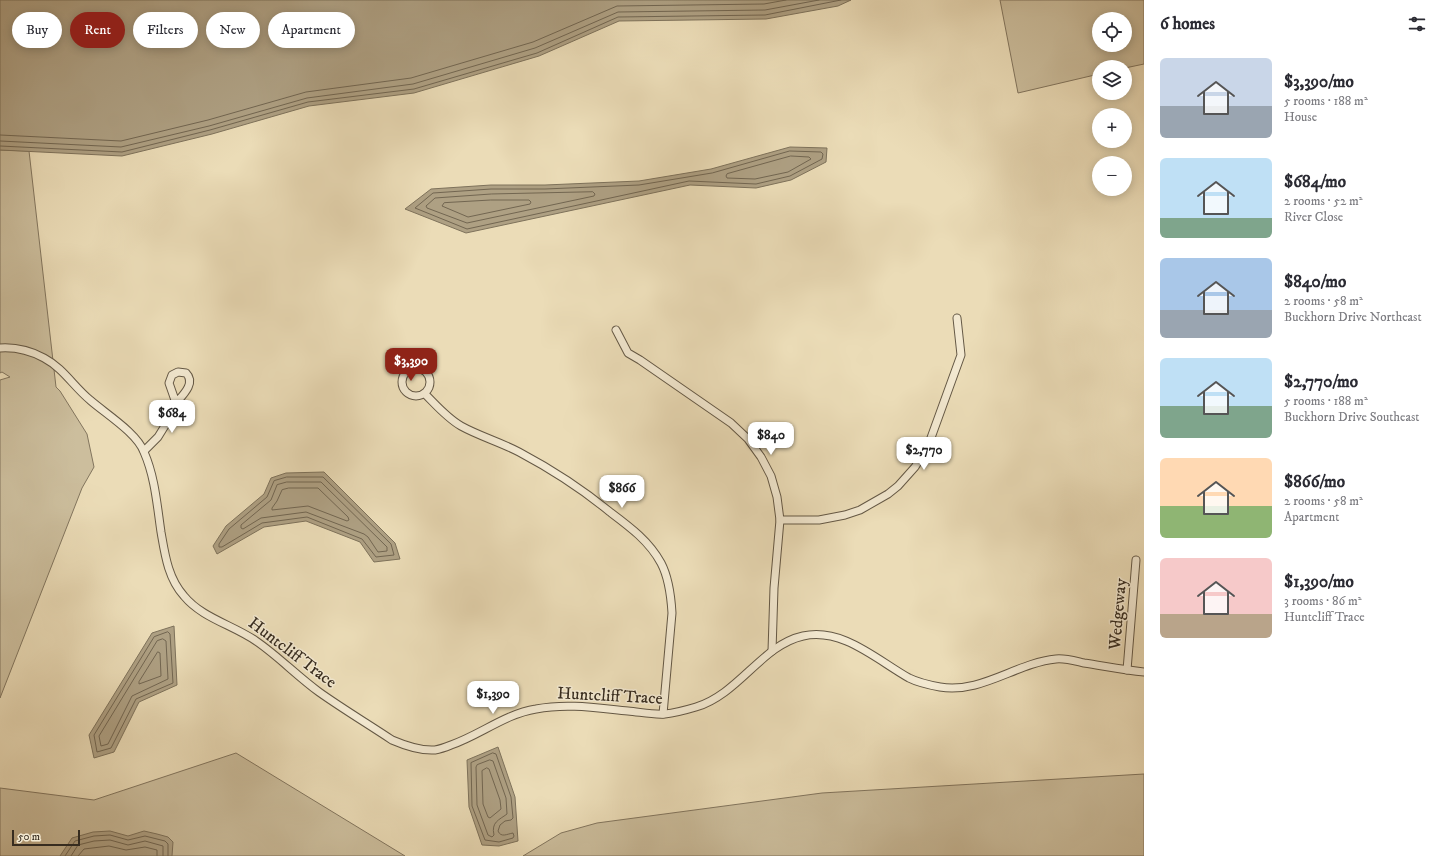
<!DOCTYPE html>
<meta charset="utf-8">
<style>
:root{--surface:#fff;--page:#f7f7f7;--text:#2b2b33;--muted:#7c7c81;--accent:#8f2418}
body{margin:0;font-family:"IM FELL DW Pica",serif;background:var(--page);color:var(--text);height:100vh;display:flex;flex-direction:column;font-size:15px;white-space:nowrap}
*{box-sizing:border-box;margin:0}
p{font-size:13px;color:var(--muted)}
.icon{flex:none;width:22px;height:22px;fill:none;stroke:currentColor;stroke-width:2;stroke-linecap:round;stroke-linejoin:round}
.map{position:relative;flex:1;overflow:hidden}
.drawer{display:flex;flex-direction:column;background:var(--surface);width:300px}
.drawer>*{flex:none}
.hud{position:absolute;left:12px;top:12px;width:380px;height:36px;display:flex;gap:8px}
.buttons{position:absolute;left:1092px;top:12px;display:grid;gap:8px}
.buttons a{display:grid;place-items:center;width:40px;height:40px;border-radius:50%;background:var(--surface);box-shadow:0 2px 10px #0003;font-size:20px}
.scale{position:absolute;left:12px;bottom:10px;width:68px;box-sizing:border-box;padding-left:4px;border:2px solid #372c1f;border-top:0;font-size:11px;line-height:14px;white-space:nowrap;color:#372c1f;-webkit-text-stroke:3px #f2e8d0;paint-order:stroke}
.price{position:absolute;translate:-50% -34px;padding:0 9px;border-radius:8px;background:#fff;color:#222;font-size:13px;line-height:26px;filter:drop-shadow(0 1px 2px #0008)}
.price::after{content:'';position:absolute;left:50%;top:24px;width:12px;height:9px;margin-left:-6px;background:inherit;clip-path:polygon(0 0,100% 0,50% 100%)}
.price.current{background:var(--accent);color:#fff}
ul{padding:0;list-style:none}
li{display:flex;align-items:center;gap:12px;height:100px;padding:0 16px}
li span{display:grid;place-items:center;flex:none;width:112px;height:80px;border-radius:6px;color:#555}
li>.icon{margin-inline-start:auto}
span .icon{width:48px;height:48px;fill:#fffc;stroke-width:1}
li b{font-size:17px}
h2{display:flex;justify-content:space-between;align-items:center;height:48px;padding:0 16px;font-size:17px}
.pill{padding:0 14px;border-radius:18px;background:var(--surface);box-shadow:0 2px 10px #0003;font-size:14px;line-height:36px}
.pill.current{background:var(--accent);color:#fff}
main{display:flex;flex:1;min-height:0}
.map>svg:first-child{display:block}
.green{fill:#ccbe9d;stroke:#82755e;fill-rule:evenodd}
.water{fill:#aea083;stroke:#7e725b}
.lines{fill:none;stroke-linecap:round;stroke-linejoin:round}
.shore{stroke:#726651;stroke-width:1}
.street-casing{stroke:#645845;stroke-width:9}
.street{stroke:#f2e8d0;stroke-width:7}
.labels{text-anchor:middle;stroke-width:3;stroke-linejoin:round;paint-order:stroke}
.street-label{font-size:17px;fill:#372c1f;stroke:#f2e8d0}
</style>
<main>
<div class="map">
<svg width="1144" height="856" viewBox="0 0 1144 856">
<rect width="100%" height="100%" fill="#ebdcb7"/>
<filter id="stains"><feTurbulence type="fractalNoise" baseFrequency=".005" numOctaves="4"/><feColorMatrix values="0 0 0 0 .2 0 0 0 0 .09 0 0 0 0 .02 0 0 0 .5 -.17"/></filter>
<radialGradient id="worn" r=".72"><stop offset=".6" stop-color="#630" stop-opacity="0"/><stop offset="1" stop-color="#630" stop-opacity=".3"/></radialGradient>
<g class="green">
<path d="M 1000,0 L 1144,0 L 1144,64 L 1125,68 L 1125,67 L 1099,67 L 1099,74 L 1018,93 ZM 1099,19 L 1125,19 L 1125,45 L 1099,45 Z"/>
<path d="M 0,150 L 29,151 L 56,387 L 60,391 L 87,434 L 94,467 L 82,488 L 0,698 L 0,380 L 10,377 L 2,372 L 0,373 Z"/>
<path d="M 236,753 L 405,856 L 0,856 L 0,788 L 94,800 Z"/>
<path d="M 1144,774 L 1144,856 L 523,856 L 561,833 L 597,823 L 822,793 Z"/>
</g>
<g class="water">
<path d="M 0,0 L 851,0 L 838,6 L 766,19 L 619,21 L 539,56 L 414,93 L 309,106 L 212,134 L 122,156 L 0,150 Z"/>
<path d="M 790,147 L 827,148 L 826,162 L 791,180 L 756,188 L 690,185 L 466,233 L 405,209 L 431,189 L 491,185 L 545,185 L 639,181 L 711,169 Z"/>
<path d="M 324,472 L 395,543 L 400,559 L 374,562 L 360,542 L 306,521 L 264,527 L 217,554 L 213,546 L 226,526 L 264,494 L 271,478 L 286,473 Z"/>
<path d="M 174,626 L 177,685 L 139,702 L 114,752 L 94,758 L 89,735 L 152,633 Z"/>
<path d="M 498,747 L 515,797 L 518,841 L 499,846 L 482,845 L 469,807 L 467,760 Z"/>
<path d="M 110,831 L 128,836 L 144,831 L 157,834 L 168,837 L 173,842 L 172,856 L 60,856 L 72,838 L 93,832 Z"/>
</g>
<g class="lines">
<g class="shore">
<path d="M 0,135 L 121,141 L 208,120 L 306,92 L 411,78 L 533,42 L 617,6 L 764,4 L 786,0"/>
<path d="M 0,141 L 121,147 L 209,126 L 307,98 L 413,84 L 535,48 L 618,12 L 765,10 L 819,0"/>
<path d="M 0,146 L 122,152 L 210,130 L 308,102 L 414,89 L 537,53 L 618,17 L 765,15 L 841,0"/>
<path d="M 790,151 L 821,152 L 823,154 L 822,159 L 790,176 L 756,184 L 689,181 L 467,229 L 415,208 L 433,193 L 491,189 L 545,189 L 639,185 L 712,173 Z"/>
<path d="M 791,156 L 809,157 L 811,159 L 788,172 L 755,179 L 727,178 L 726,176 L 727,174 Z"/>
<path d="M 593,192 L 595,194 L 594,196 L 467,223 L 427,208 L 426,206 L 435,198 L 491,194 Z"/>
<path d="M 491,200 L 529,200 L 531,202 L 530,204 L 468,217 L 442,206 L 444,203 Z"/>
<path d="M 287,477 L 323,477 L 391,544 L 394,555 L 376,557 L 362,539 L 307,517 L 262,523 L 222,547 L 219,547 L 219,544 L 229,529 L 267,497 L 274,481 Z"/>
<path d="M 287,482 L 321,482 L 387,547 L 387,551 L 378,552 L 368,537 L 364,534 L 306,512 L 261,518 L 243,529 L 241,528 L 241,525 L 271,500 L 277,485 Z"/>
<path d="M 289,488 L 318,488 L 348,517 L 349,520 L 347,521 L 308,506 L 272,510 L 272,508 L 277,501 L 282,490 Z"/>
<path d="M 168,632 L 170,634 L 173,683 L 136,699 L 111,748 L 97,752 L 94,735 L 154,637 Z"/>
<path d="M 163,639 L 166,641 L 168,679 L 132,696 L 108,744 L 101,746 L 99,736 L 157,641 Z"/>
<path d="M 158,652 L 160,653 L 161,676 L 139,684 L 139,682 Z"/>
<path d="M 493,753 L 496,754 L 511,797 L 513,818 L 511,820 L 505,821 L 500,825 L 498,831 C 501,838 507,834 513,833 L 514,836 L 513,838 L 499,842 L 485,840 L 472,806 L 471,763 Z"/>
<path d="M 490,760 L 493,761 L 506,798 L 507,814 C 499,820 491,822 494,835 L 492,837 L 488,835 L 477,805 L 476,767 L 477,765 Z"/>
<path d="M 487,768 L 489,769 L 500,800 L 501,809 L 490,818 L 488,817 L 483,804 L 482,771 Z"/>
<path d="M 65,856 L 75,841 L 94,836 L 110,835 L 128,840 L 145,836 L 165,841 L 168,844 L 168,856"/>
<path d="M 71,856 L 78,845 L 94,841 L 110,840 L 128,845 L 145,841 L 163,846 L 163,856"/>
<path d="M 78,856 L 84,849 L 109,846 L 126,850 L 145,847 L 157,850 L 157,856"/>
</g>
<g class="street-casing">
<g id="street">
<path d="M 616,330 L 628,353 L 640,360 L 731,423 L 748,439 L 761,457 L 771,476 L 777,497 L 780,520 L 774,588 L 772,651"/>
<path d="M 0,348 C 15,347 31,351 44,358 C 63,368 74,387 90,400 C 106,414 137,433 144,452 C 155,477 157,505 161,532 C 165,555 168,578 184,596 C 202,618 233,625 256,641 C 278,656 297,676 319,692 C 343,709 368,724 392,740 C 406,746 421,751 435,750 C 441,749 446,747 451,745 C 480,735 505,714 536,709 C 567,703 597,708 628,711 C 640,712 653,715 665,714 C 675,713 686,710 696,707 C 739,694 762,645 803,636 C 842,627 877,660 909,678 C 919,683 929,685 940,687 C 981,694 1016,663 1056,659 C 1065,658 1075,661 1084,663 C 1104,666 1124,670 1144,672"/>
<circle cx="416" cy="382" r="14"/>
<path d="M 425,394 C 436,405 447,418 461,426 C 479,436 500,442 519,452 C 551,469 582,489 610,512 C 630,527 649,541 661,563 C 669,578 671,596 672,613 L 663,714"/>
<path d="M 144,451 L 158,437 L 171,416 L 176,403 L 169,383 L 172,375 L 178,372 L 186,373 C 196,383 183,395 176,403"/>
<path d="M 780,520 L 819,520 L 845,515 L 860,510 L 888,494 L 898,486 L 915,467 L 928,446 L 961,355 L 957,318"/>
<path d="M 1127,670 L 1136,560"/>
</g>
</g>
<use href="#street" class="street"/>
</g>
<g class="labels">
<g class="street-label">
<text transform="translate(1117 614) rotate(-85)" y="6">Wedgeway</text>
<text transform="translate(293 652) rotate(37)" y="6">Huntcliff Trace</text>
<text transform="translate(610 695) rotate(3)" y="6">Huntcliff Trace</text>
</g>
</g>
<rect width="100%" height="100%" filter="url(#stains)"/>
<rect width="100%" height="100%" fill="url(#worn)"/>
</svg>
<div class="buttons">
<a><svg class="icon" aria-label="locate" viewBox="0 0 24 24"><circle cx="12" cy="12" r="6"/><path d="M12 2v4M12 18v4M2 12h4M18 12h4"/></svg></a>
<a><svg class="icon" aria-label="layers" viewBox="0 0 24 24"><path d="M12 4l9 5-9 5-9-5zM3 14l9 5 9-5"/></svg></a>
<a>+</a>
<a>−</a>
</div>
<div class="scale">50 m</div>
<b class="price current" style="left:411px;top:382px">$3,390</b>
<b class="price" style="left:172px;top:434px">$684</b>
<b class="price" style="left:771px;top:456px">$840</b>
<b class="price" style="left:924px;top:471px">$2,770</b>
<b class="price" style="left:622px;top:509px">$866</b>
<b class="price" style="left:493px;top:715px">$1,390</b>
<div class="hud">
<a class="pill">Buy</a>
<a class="pill current">Rent</a>
<a class="pill">Filters</a>
<a class="pill">New</a>
<a class="pill">Apartment</a>
</div>
</div>
<section class="drawer">
<h2>6 homes<svg class="icon" aria-label="filters" viewBox="0 0 24 24"><path d="M4 7h16M4 17h16"/><circle cx="9" cy="7" r="2"/><circle cx="15" cy="17" r="2"/></svg></h2>
<ul>
<li><span style="background:linear-gradient(#c9d6e8 60%,#9aa5b1 0)"><svg class="icon" aria-label="home" viewBox="0 0 24 24"><path d="M3 11l9-7 9 7M6 9v11h12V9"/></svg></span><div><b>$3,390/mo</b><p>5 rooms · 188 m²</p><p>House</p></div></li>
<li><span style="background:linear-gradient(#bfe0f5 75%,#7fa58c 0)"><svg class="icon" aria-label="home" viewBox="0 0 24 24"><path d="M3 11l9-7 9 7M6 9v11h12V9"/></svg></span><div><b>$684/mo</b><p>2 rooms · 52 m²</p><p>River Close</p></div></li>
<li><span style="background:linear-gradient(#a9c7e8 65%,#9aa5b1 0)"><svg class="icon" aria-label="home" viewBox="0 0 24 24"><path d="M3 11l9-7 9 7M6 9v11h12V9"/></svg></span><div><b>$840/mo</b><p>2 rooms · 58 m²</p><p>Buckhorn Drive Northeast</p></div></li>
<li><span style="background:linear-gradient(#bfe0f5 60%,#7fa58c 0)"><svg class="icon" aria-label="home" viewBox="0 0 24 24"><path d="M3 11l9-7 9 7M6 9v11h12V9"/></svg></span><div><b>$2,770/mo</b><p>5 rooms · 188 m²</p><p>Buckhorn Drive Southeast</p></div></li>
<li><span style="background:linear-gradient(#ffd9b3 60%,#8fb573 0)"><svg class="icon" aria-label="home" viewBox="0 0 24 24"><path d="M3 11l9-7 9 7M6 9v11h12V9"/></svg></span><div><b>$866/mo</b><p>2 rooms · 58 m²</p><p>Apartment</p></div></li>
<li><span style="background:linear-gradient(#f6c9c9 70%,#b9a48a 0)"><svg class="icon" aria-label="home" viewBox="0 0 24 24"><path d="M3 11l9-7 9 7M6 9v11h12V9"/></svg></span><div><b>$1,390/mo</b><p>3 rooms · 86 m²</p><p>Huntcliff Trace</p></div></li>
</ul>
</section>
</main>
